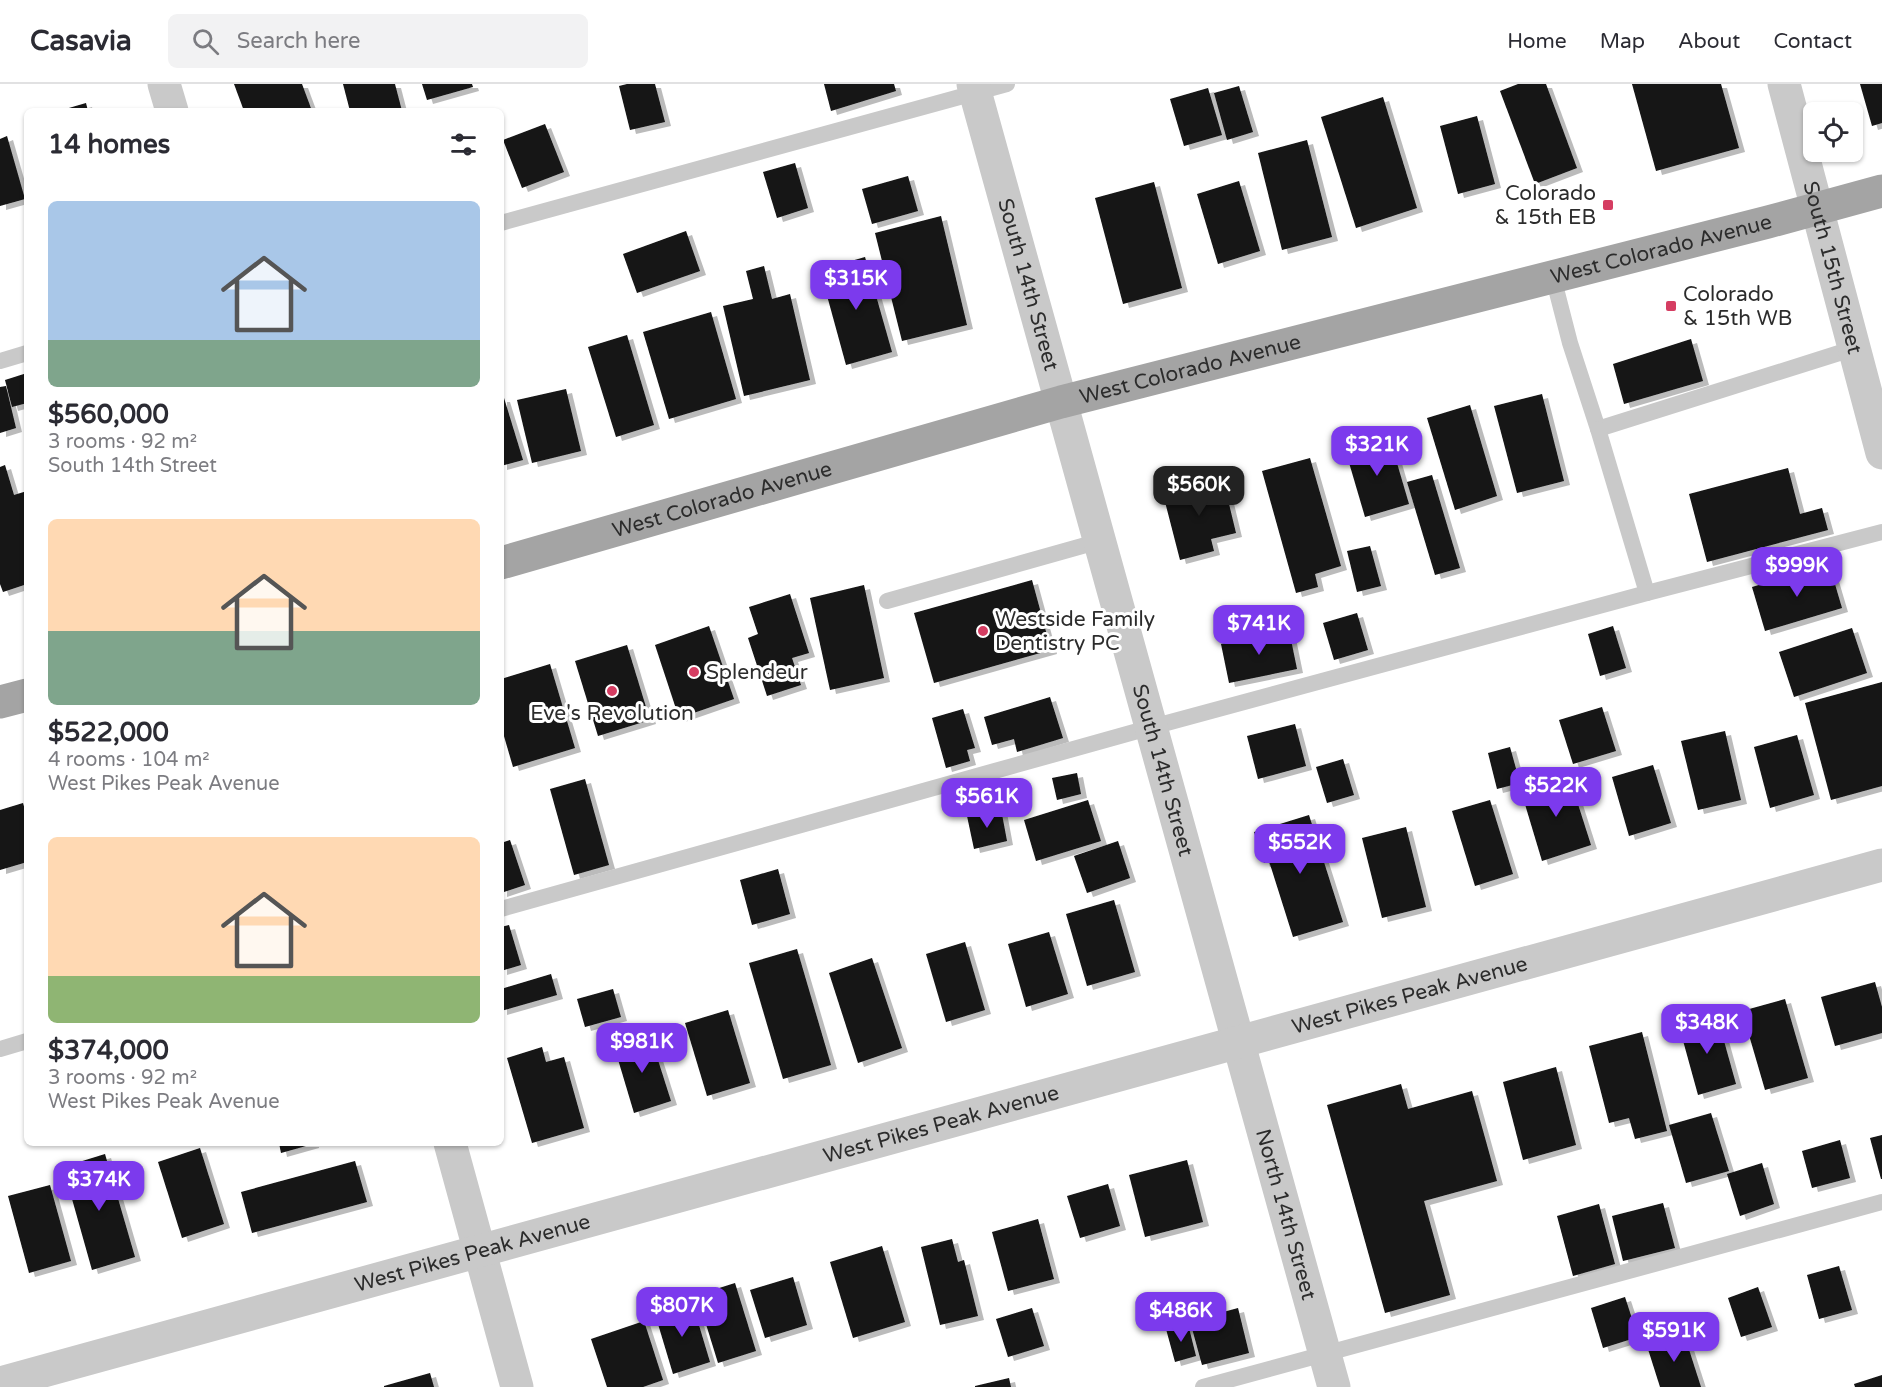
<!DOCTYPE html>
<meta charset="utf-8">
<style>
:root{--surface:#fff;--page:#f2f2f3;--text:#2b2b33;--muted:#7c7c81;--line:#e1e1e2;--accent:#7c3aed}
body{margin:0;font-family:"Varela Round",sans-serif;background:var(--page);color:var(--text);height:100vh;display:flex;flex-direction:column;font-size:22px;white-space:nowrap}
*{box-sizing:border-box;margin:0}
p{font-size:20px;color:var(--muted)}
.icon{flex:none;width:33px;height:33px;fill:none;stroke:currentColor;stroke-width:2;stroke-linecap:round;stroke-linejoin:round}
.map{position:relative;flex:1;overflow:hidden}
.panel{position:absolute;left:24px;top:24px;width:480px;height:1038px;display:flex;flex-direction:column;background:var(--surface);border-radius:9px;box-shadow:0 2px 4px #0004}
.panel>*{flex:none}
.controls{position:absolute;left:1803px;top:18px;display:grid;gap:12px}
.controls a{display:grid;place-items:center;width:60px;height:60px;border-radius:9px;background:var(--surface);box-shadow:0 2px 4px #0004;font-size:30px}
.price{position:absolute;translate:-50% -51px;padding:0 14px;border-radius:12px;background:var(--accent);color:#fff;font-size:20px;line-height:39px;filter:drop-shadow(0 2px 3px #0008)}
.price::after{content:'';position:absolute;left:50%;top:36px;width:18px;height:14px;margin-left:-9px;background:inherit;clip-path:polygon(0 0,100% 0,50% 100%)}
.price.current{background:#222;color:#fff}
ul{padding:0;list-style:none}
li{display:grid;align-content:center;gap:12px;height:318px;padding:0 24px}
li span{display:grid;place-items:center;height:186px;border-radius:9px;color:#555}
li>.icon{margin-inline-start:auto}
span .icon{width:108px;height:108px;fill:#fffc;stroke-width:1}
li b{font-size:26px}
h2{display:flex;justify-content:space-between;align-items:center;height:72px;padding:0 24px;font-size:26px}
header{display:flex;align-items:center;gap:36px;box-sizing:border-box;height:84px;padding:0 30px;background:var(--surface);border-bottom:2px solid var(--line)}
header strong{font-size:28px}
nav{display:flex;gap:33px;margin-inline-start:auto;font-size:21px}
.search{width:420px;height:54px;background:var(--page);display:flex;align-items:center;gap:15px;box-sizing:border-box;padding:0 21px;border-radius:9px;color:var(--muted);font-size:22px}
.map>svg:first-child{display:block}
.building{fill:#131313;filter:url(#shadow)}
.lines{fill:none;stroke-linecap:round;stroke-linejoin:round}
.service{stroke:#c9c9c9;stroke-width:16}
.minor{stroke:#c9c9c9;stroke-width:33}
.tertiary{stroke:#c9c9c9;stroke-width:33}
.primary{stroke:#a4a4a4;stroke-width:33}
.poi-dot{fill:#d53d62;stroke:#fff;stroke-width:2}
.labels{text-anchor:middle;stroke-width:6;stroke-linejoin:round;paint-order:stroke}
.poi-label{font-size:21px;fill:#2c2c2c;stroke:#fff;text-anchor:start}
.street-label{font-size:21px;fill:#2c2c2c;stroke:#fff}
</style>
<header>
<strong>Casavia</strong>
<div class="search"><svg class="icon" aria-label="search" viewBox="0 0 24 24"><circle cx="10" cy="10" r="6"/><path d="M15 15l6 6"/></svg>Search here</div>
<nav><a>Home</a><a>Map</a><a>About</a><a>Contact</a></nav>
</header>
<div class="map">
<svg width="1882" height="1303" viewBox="0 0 1882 1303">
<defs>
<filter id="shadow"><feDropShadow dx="6" dy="4" stdDeviation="0" flood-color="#0004"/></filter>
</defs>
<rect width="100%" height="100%" fill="#fff"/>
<g class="building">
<path d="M 234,0 L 302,0 L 312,27 L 244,27 Z"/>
<path d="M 343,0 L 395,0 L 402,27 L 350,27 Z"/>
<path d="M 422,0 L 472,0 L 473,3 L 427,16 Z"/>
<path d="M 627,0 L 655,0 L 665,38 L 630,46 L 619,2 Z"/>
<path d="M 824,0 L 894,0 L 896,7 L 831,27 Z"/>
<path d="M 1518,0 L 1546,0 L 1577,84 L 1535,100 L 1500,7 Z"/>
<path d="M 1632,0 L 1721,0 L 1739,64 L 1656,87 Z"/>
<path d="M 1860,0 L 1882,0 L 1882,39 L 1872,42 Z"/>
<path d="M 1239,2 L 1253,48 L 1227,56 L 1214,9 Z"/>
<path d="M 1208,4 L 1222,51 L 1184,62 L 1170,15 Z"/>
<path d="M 1383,13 L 1417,124 L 1356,144 L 1321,33 Z"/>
<path d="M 86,19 L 88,27 L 62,27 L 62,26 Z"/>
<path d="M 1477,32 L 1495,100 L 1458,110 L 1440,42 Z"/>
<path d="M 545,40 L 564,88 L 522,104 L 503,56 Z"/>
<path d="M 7,52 L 25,115 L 0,122 L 0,55 Z"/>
<path d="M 1307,56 L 1332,153 L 1282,166 L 1258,69 Z"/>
<path d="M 795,79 L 808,124 L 777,134 L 763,88 Z"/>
<path d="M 908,92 L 918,127 L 872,140 L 862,105 Z"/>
<path d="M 1239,97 L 1260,167 L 1218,180 L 1197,110 Z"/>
<path d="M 1154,98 L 1182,204 L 1123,220 L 1095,114 Z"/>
<path d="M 941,132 L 967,241 L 902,257 L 875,149 Z"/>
<path d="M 686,147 L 700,187 L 637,209 L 623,170 Z"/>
<path d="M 865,173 L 892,268 L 846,281 L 820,186 Z"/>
<path d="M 764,182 L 772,215 L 790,210 L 810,296 L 744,312 L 723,222 L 753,215 L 746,187 Z"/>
<path d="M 711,228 L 736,315 L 669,335 L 643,248 Z"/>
<path d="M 627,251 L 654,341 L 616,353 L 588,263 Z"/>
<path d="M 1691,255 L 1703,297 L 1624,320 L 1613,280 Z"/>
<path d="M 27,289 L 27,319 L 12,323 L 5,296 Z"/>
<path d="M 6,302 L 16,344 L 0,349 L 0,303 Z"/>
<path d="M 566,305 L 581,367 L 532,379 L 517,316 Z"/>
<path d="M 1542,310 L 1564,397 L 1517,409 L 1494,322 Z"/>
<path d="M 501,314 L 504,314 L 523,376 L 501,382 Z"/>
<path d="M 1470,321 L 1497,412 L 1455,426 L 1427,334 Z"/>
<path d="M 1389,352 L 1409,420 L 1365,433 L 1345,365 Z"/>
<path d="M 1310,374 L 1341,482 L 1315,490 L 1318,503 L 1296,509 L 1262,387 Z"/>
<path d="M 5,381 L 14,411 L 27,407 L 27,500 L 3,508 L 0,500 L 0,383 Z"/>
<path d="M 1788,384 L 1800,430 L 1822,424 L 1828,446 L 1707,478 L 1689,410 Z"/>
<path d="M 1432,391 L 1460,484 L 1435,491 L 1407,398 Z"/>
<path d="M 1223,395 L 1236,449 L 1211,455 L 1214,467 L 1180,476 L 1163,410 Z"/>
<path d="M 1370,462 L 1381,502 L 1357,508 L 1347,467 Z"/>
<path d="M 1829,480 L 1842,524 L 1765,547 L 1752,503 Z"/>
<path d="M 1032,496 L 1051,566 L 934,599 L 914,529 Z"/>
<path d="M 864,501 L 884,594 L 830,606 L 810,514 Z"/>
<path d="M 790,510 L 809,569 L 792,574 L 801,601 L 767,612 L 748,554 L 758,550 L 749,523 Z"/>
<path d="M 1357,529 L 1368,566 L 1334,576 L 1323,539 Z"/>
<path d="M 709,542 L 734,615 L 679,634 L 655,561 Z"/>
<path d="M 1613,542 L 1626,584 L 1600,592 L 1588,550 Z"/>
<path d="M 1852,544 L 1867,589 L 1794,613 L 1779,568 Z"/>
<path d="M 1289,546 L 1297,585 L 1229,599 L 1221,560 Z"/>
<path d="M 627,561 L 650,636 L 598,652 L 575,577 Z"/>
<path d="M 550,580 L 575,664 L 513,683 L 501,642 L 501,595 Z"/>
<path d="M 1882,598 L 1882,702 L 1831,716 L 1805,619 Z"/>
<path d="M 1050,613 L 1063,654 L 1017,668 L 1014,655 L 992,661 L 984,633 Z"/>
<path d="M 1602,623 L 1616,667 L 1573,680 L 1559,636 Z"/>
<path d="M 963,625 L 975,664 L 967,666 L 970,677 L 946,684 L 932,634 Z"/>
<path d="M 1295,640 L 1306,682 L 1258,695 L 1247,652 Z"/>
<path d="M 1725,647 L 1741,716 L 1698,726 L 1681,657 Z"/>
<path d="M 1797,651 L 1814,711 L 1770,724 L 1754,663 Z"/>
<path d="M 1510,663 L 1520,699 L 1497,705 L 1488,669 Z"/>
<path d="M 1343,675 L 1354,711 L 1327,719 L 1316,683 Z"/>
<path d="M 1653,681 L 1671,739 L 1629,752 L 1612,693 Z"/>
<path d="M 1077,689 L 1081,710 L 1057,716 L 1052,694 Z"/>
<path d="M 1569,692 L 1591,761 L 1542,777 L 1521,707 Z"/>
<path d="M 585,695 L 609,781 L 574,791 L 550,705 Z"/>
<path d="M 1088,716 L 1101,757 L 1036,777 L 1024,736 Z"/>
<path d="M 1490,716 L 1513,790 L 1475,802 L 1452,727 Z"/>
<path d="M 23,719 L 27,733 L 27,778 L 0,786 L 0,726 Z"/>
<path d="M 1001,725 L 1007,757 L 974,765 L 967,732 Z"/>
<path d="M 1309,731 L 1343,838 L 1293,853 L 1269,777 L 1264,779 L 1254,748 Z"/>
<path d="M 1406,743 L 1426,823 L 1382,834 L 1362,754 Z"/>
<path d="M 510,756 L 525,801 L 501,809 L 501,759 Z"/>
<path d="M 1118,757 L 1130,794 L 1087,809 L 1074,772 Z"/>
<path d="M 778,785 L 790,830 L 752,841 L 740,796 Z"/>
<path d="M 1114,816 L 1135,888 L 1087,902 L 1066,830 Z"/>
<path d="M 509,841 L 521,881 L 501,887 L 501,843 Z"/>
<path d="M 1049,848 L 1068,910 L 1026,923 L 1008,860 Z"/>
<path d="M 965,858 L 985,926 L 946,938 L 926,870 Z"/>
<path d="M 797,865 L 831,981 L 783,995 L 749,879 Z"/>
<path d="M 872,874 L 902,964 L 858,979 L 829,889 Z"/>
<path d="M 551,890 L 557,911 L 501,927 L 501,905 Z"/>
<path d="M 1875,898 L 1882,923 L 1882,949 L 1835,962 L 1821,913 Z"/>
<path d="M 613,905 L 621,933 L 585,943 L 577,915 Z"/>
<path d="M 1785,915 L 1808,994 L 1765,1006 L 1742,927 Z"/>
<path d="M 728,926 L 750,999 L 707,1012 L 685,939 Z"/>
<path d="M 1717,932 L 1736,1000 L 1698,1011 L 1679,942 Z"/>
<path d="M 1642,948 L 1667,1047 L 1635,1055 L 1629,1034 L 1609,1039 L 1589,962 Z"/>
<path d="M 650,951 L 671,1017 L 634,1029 L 614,962 Z"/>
<path d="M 542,963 L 546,978 L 564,973 L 584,1044 L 532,1059 L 507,974 Z"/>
<path d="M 1556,983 L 1576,1061 L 1523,1076 L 1503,998 Z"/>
<path d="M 1401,1000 L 1408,1025 L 1472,1007 L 1497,1097 L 1424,1117 L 1450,1211 L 1385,1229 L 1327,1021 Z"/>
<path d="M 1711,1029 L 1729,1087 L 1686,1099 L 1669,1041 Z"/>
<path d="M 1882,1051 L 1882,1095 L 1881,1095 L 1870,1054 Z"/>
<path d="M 1840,1056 L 1850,1094 L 1812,1104 L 1802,1067 Z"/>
<path d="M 279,1059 L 313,1059 L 313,1060 L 281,1069 Z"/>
<path d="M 200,1064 L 224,1140 L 182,1154 L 158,1078 Z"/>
<path d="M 105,1070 L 135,1173 L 92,1186 L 63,1083 Z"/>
<path d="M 1187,1076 L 1203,1138 L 1145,1153 L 1129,1091 Z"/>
<path d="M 355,1077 L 367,1118 L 252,1149 L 241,1108 Z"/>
<path d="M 1762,1079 L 1774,1120 L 1740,1132 L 1727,1090 Z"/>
<path d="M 1108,1100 L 1120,1142 L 1080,1154 L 1067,1112 Z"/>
<path d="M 50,1101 L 71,1177 L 29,1189 L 8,1112 Z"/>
<path d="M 1663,1119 L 1675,1164 L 1623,1177 L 1612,1132 Z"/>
<path d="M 1599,1120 L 1615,1180 L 1573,1192 L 1557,1132 Z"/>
<path d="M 1038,1135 L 1054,1195 L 1008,1207 L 992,1148 Z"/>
<path d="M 952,1155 L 958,1178 L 964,1176 L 978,1232 L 940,1241 L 921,1163 Z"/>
<path d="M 882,1162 L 905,1238 L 853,1254 L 830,1178 Z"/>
<path d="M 1839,1182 L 1852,1226 L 1819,1235 L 1807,1191 Z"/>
<path d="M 793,1193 L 807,1241 L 765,1254 L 750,1206 Z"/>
<path d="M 735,1199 L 756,1267 L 718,1279 L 697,1211 Z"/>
<path d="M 1758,1203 L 1772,1243 L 1741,1253 L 1728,1214 Z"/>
<path d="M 1625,1213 L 1638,1253 L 1603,1264 L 1591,1224 Z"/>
<path d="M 692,1218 L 710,1278 L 673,1290 L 655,1230 Z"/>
<path d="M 1032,1224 L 1044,1262 L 1008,1273 L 996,1235 Z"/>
<path d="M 1238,1224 L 1249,1269 L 1202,1281 L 1190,1237 Z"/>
<path d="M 644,1237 L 663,1296 L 643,1303 L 607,1303 L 591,1255 Z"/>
<path d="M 1188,1240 L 1196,1272 L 1175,1278 L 1166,1245 Z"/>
<path d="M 1684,1250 L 1701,1303 L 1660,1303 L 1647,1262 Z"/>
<path d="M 430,1289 L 434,1303 L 384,1303 L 384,1302 Z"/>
<path d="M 1882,1291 L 1882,1303 L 1855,1303 L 1854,1300 Z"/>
<path d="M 1009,1294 L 1011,1303 L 975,1303 L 975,1302 Z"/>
</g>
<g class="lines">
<g class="service">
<path d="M 501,139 L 1007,0"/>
<path d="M 1553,193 L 1570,259 L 1598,345 L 1855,264"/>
<path d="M 0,277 L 27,269"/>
<path d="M 1598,345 L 1647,509"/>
<path d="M 887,517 L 1100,457"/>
<path d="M 501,825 L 1152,643 L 1647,509 L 1882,448"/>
<path d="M 0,965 L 27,957"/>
<path d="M 1203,1303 L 1882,1118"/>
</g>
<g class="minor">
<path d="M 164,0 L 172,27"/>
<path id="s1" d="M 1784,0 L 1882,369"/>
<path id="s2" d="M 1061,318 L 1334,1303"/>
<path d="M 450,1059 L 517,1303"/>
<path id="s3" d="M 0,1299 L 1882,781"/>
</g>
<path class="tertiary" id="s4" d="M 973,0 L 1061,318"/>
<g class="primary">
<path id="s5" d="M 501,479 L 1061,318 L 1768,138 L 1882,107"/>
<path d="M 0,618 L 27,611"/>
</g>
</g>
<g class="poi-dot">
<rect x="1602" y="115" width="12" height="12" rx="3"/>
<rect x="1665" y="216" width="12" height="12" rx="3"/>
<circle cx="983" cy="547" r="6"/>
<circle cx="694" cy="588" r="6"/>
<circle cx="612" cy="607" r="6"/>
</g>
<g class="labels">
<g class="poi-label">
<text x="1596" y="116" text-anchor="end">Colorado<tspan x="1596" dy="24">&amp; 15th EB</tspan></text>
<text x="1683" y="217">Colorado<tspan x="1683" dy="24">&amp; 15th WB</tspan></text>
<text x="995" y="542">Westside Family<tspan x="995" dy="24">Dentistry PC</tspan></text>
<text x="706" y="595">Splendeur</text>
<text x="612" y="636" text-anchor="middle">Eve's Revolution</text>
</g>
<g class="street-label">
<text dy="7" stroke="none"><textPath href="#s5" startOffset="1202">West Colorado Avenue</textPath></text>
<text dy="7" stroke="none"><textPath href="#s1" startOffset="190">South 15th Street</textPath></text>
<text dy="7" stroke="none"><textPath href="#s4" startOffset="208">South 14th Street</textPath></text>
<text dy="7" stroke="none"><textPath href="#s5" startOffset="716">West Colorado Avenue</textPath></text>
<text dy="7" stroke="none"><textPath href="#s5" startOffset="230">West Colorado Avenue</textPath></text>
<text dy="7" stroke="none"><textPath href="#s2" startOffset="382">South 14th Street</textPath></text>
<text dy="7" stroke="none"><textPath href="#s3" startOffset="1462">West Pikes Peak Avenue</textPath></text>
<text dy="7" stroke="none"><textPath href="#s3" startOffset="976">West Pikes Peak Avenue</textPath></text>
<text dy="7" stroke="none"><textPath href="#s2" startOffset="843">North 14th Street</textPath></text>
<text dy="7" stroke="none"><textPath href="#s3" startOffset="490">West Pikes Peak Avenue</textPath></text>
</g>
</g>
</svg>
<div class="controls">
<a><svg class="icon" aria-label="locate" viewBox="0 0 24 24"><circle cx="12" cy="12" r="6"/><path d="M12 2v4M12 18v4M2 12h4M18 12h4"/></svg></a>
</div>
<b class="price" style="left:856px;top:227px">$315K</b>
<b class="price" style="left:1377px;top:393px">$321K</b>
<b class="price current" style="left:1199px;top:433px">$560K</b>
<b class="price" style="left:1797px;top:514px">$999K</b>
<b class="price" style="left:1259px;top:572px">$741K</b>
<b class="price" style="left:1556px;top:734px">$522K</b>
<b class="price" style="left:987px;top:745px">$561K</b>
<b class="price" style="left:1300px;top:791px">$552K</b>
<b class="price" style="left:1707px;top:971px">$348K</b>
<b class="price" style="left:642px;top:990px">$981K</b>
<b class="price" style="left:99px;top:1128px">$374K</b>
<b class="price" style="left:682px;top:1254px">$807K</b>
<b class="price" style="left:1181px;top:1259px">$486K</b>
<b class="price" style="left:1674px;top:1279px">$591K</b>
<section class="panel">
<h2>14 homes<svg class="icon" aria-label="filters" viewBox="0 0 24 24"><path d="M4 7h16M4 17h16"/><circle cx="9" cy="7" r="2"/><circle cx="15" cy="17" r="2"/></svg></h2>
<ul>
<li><span style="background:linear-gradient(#a9c7e8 75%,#7fa58c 0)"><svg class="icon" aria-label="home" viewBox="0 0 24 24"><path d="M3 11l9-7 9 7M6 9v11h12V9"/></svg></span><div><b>$560,000</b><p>3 rooms · 92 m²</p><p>South 14th Street</p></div></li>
<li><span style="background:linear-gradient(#ffd9b3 60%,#7fa58c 0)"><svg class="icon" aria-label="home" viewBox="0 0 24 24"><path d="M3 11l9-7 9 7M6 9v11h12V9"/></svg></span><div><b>$522,000</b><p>4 rooms · 104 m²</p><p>West Pikes Peak Avenue</p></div></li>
<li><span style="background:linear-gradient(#ffd9b3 75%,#8fb573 0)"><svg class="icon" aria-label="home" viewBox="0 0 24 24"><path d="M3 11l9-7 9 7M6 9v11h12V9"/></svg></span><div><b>$374,000</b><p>3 rooms · 92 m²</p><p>West Pikes Peak Avenue</p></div></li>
</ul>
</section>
</div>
